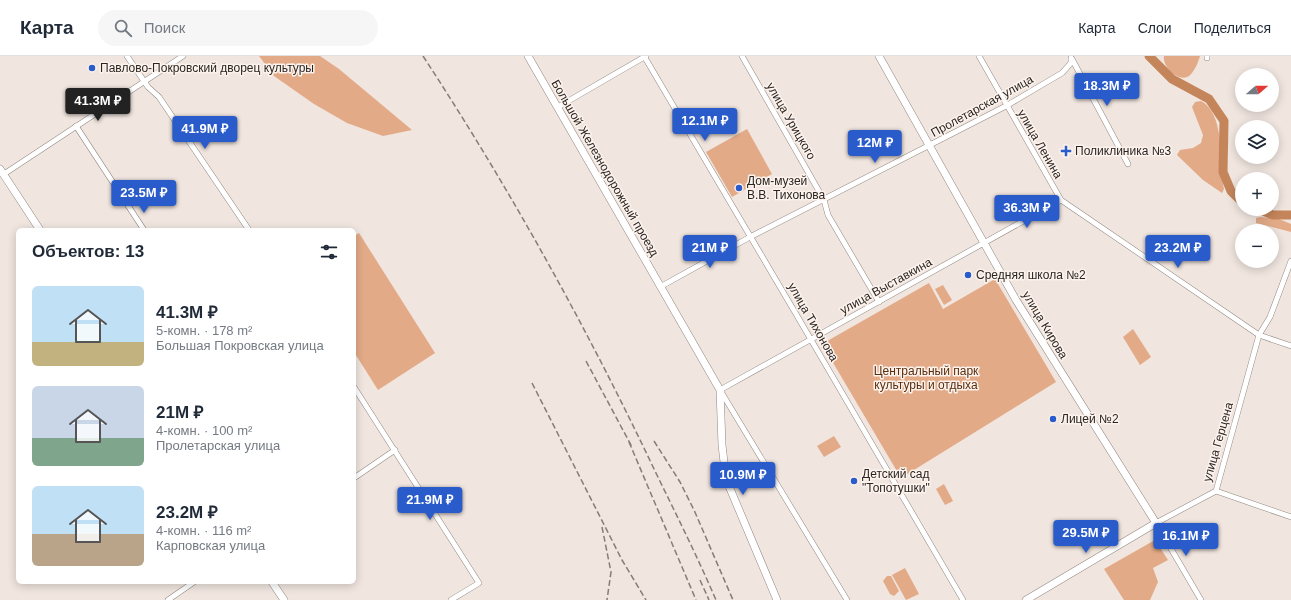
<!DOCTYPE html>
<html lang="ru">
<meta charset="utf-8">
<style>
:root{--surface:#fff;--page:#f6f6f7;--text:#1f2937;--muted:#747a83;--line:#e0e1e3;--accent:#2a5bca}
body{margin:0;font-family:Arial,sans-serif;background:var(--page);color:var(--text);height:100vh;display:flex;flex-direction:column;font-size:15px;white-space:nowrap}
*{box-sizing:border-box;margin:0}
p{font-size:13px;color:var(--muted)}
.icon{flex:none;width:22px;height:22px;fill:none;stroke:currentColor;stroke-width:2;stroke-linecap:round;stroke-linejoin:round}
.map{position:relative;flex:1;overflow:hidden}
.panel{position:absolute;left:16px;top:172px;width:340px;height:356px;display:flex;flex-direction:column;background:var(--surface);border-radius:6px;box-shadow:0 2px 10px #0003}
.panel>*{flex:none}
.needle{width:26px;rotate:70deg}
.tools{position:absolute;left:1235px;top:12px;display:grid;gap:8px}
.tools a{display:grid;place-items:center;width:44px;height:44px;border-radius:50%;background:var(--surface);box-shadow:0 2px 10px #0003;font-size:20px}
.price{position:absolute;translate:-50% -34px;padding:0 9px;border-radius:4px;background:var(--accent);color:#fff;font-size:13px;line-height:26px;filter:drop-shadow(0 1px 2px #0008)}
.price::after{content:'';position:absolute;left:50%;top:24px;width:12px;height:9px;margin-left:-6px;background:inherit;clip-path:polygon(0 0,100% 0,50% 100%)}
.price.current{background:#222;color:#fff}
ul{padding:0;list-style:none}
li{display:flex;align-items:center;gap:12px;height:100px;padding:0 16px}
li span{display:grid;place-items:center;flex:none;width:112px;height:80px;border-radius:6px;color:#555}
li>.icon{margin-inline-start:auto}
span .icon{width:48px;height:48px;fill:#fffc;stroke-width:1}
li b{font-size:17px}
h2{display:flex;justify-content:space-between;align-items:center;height:48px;padding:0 16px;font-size:17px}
header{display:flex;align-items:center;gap:24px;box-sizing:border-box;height:56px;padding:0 20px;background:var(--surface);border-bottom:1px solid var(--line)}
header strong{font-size:19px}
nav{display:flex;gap:22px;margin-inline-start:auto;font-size:14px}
.search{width:280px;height:36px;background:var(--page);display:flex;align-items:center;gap:10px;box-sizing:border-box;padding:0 14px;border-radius:22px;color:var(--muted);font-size:15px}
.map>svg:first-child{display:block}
.green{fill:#e3aa87}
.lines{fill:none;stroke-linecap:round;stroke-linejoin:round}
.river{stroke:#c5855b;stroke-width:9}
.street-casing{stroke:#918882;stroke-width:6}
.secondary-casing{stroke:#918882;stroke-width:8}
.street{stroke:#fff;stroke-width:5}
.secondary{stroke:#fff;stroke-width:7}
.rail{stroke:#847d79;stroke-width:1.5;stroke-dasharray:6 3;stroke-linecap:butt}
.poi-dot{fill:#2a5bca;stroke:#fdf3ec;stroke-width:1.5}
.labels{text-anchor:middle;stroke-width:3;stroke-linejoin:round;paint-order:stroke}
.poi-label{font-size:12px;fill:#292523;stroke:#fdf3ec;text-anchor:start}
.street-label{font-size:12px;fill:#292523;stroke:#fdf3ec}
.park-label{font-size:12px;fill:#592e0e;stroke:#fdf3ec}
</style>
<header>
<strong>Карта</strong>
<div class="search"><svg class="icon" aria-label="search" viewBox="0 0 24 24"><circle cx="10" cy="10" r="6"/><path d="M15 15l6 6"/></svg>Поиск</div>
<nav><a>Карта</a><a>Слои</a><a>Поделиться</a></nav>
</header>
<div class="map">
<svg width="1291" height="544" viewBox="0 0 1291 544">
<rect width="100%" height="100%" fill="#f0e5df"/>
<g class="green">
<path d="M 259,0 L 320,0 L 339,13 L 412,74 L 383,80 L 347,67 L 314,48 L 274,20 Z"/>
<path d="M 1164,0 L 1200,0 C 1198,6 1195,15 1189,20 C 1179,27 1162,11 1164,0 Z"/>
<path d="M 1201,45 C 1224,57 1220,101 1222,124 L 1224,133 L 1222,137 L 1203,124 L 1177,99 L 1180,94 L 1193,92 L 1201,87 L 1203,79 L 1192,51 L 1195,46 Z"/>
<path d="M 747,73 L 772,118 L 732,141 L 706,96 Z"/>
<path d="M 1261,161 L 1279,163 L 1291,168 L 1291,176 L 1256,167 L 1256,162 Z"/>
<path d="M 359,177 L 435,297 L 378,334 L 354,296 L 354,180 Z"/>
<path d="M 995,223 L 1056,326 L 901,422 L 822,288 L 929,227 L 943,253 Z"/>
<path d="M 943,229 L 952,244 L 944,249 L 935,233 Z"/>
<path d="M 1133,273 L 1151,301 L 1140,309 L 1123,281 Z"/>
<path d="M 834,380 L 841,391 L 824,401 L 817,390 Z"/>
<path d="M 944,428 L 953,445 L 945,449 L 936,433 Z"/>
<path d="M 1155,484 L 1168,504 L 1153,512 L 1158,526 L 1150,544 L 1124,544 L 1104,513 Z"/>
<path d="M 905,512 L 919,538 L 906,544 L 892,519 Z"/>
<path d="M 887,520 L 891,520 L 899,535 L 894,540 L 890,538 L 883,525 Z"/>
</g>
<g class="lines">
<g class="river">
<path d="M 1149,0 L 1172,23 L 1209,43 L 1224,65 L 1223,116 L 1231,135 L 1242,146"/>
<path d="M 1258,153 L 1273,159 L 1291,159"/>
</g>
<g class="street-casing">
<g id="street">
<path d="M 127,0 L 148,31 L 159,41 L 249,174"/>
<path d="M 644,0 L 796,258 L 963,544"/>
<path d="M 742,0 L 824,144 L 828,159 L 879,246"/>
<path d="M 979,0 L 1061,144 L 1259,279 L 1291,290"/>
<path d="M 1207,0 L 1207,2"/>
<path d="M 1072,3 L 1128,108"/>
<path d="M 558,51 L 646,0"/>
<path d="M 76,70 L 144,174"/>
<path d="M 4,118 L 183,0"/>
<path d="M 660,231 L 750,181 L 1006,50 L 1062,17 L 1071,7 L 1071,2"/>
<path d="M 354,331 L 479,527 L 451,544"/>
<path d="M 354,422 L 395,394"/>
<path d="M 1216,435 L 1291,461"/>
<path d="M 168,544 L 194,526"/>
<path d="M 847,544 L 720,334 L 1061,144"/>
<path d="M 1201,544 L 1156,467 L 1216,435 L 1259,279 L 1270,261 L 1291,205"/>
</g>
</g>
<g class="secondary-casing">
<g id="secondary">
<path d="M 528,0 L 720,334 L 722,389 L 726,423 L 777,544"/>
<path d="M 879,0 L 1016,244 L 1156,467 L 1026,544"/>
<path d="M 0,113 L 40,174"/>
<path d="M 272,526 L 284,544"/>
</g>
</g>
<use href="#street" class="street"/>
<use href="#secondary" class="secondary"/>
<g class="rail">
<path d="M 423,0 C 510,133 587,272 655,415 C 676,458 697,500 716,544"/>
<path d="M 586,305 L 632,391"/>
<path d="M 532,327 L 622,504 L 646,544"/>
<path d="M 654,385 L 680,426 L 694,454 L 733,544"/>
<path d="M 629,386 L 696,544"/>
<path d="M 602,471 L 611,516 L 607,544"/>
<path d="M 700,524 L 709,544"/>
</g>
</g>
<g class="poi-dot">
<circle cx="92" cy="12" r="4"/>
<path d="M1064 89h4v4h4v4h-4v4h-4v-4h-4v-4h4z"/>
<circle cx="739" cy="132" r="4"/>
<circle cx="968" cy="219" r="4"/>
<circle cx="1053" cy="363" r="4"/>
<circle cx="854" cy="425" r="4"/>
</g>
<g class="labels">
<g class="poi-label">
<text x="100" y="16">Павлово-Покровский дворец культуры</text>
<text x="1075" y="99">Поликлиника №3</text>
<text x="747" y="129">Дом-музей<tspan x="747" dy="14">В.В. Тихонова</tspan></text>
<text x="976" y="223">Средняя школа №2</text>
<text x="1061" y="367">Лицей №2</text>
<text x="862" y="422">Детский сад<tspan x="862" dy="14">"Топотушки"</tspan></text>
</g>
<g class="street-label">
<text transform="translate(982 50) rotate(-29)" y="4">Пролетарская улица</text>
<text transform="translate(791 65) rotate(60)" y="4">улица Урицкого</text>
<text transform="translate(1040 88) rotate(60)" y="4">улица Ленина</text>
<text transform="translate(605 112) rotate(60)" y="4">Большой Железнодорожный проезд</text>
<text transform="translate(886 230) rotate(-29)" y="4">улица Выставкина</text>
<text transform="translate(813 266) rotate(60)" y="4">улица Тихонова</text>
<text transform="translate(1045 269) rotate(59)" y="4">улица Кирова</text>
<text transform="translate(1218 386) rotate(-74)" y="4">улица Герцена</text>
</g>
<g class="park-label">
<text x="926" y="319">Центральный парк<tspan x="926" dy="14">культуры и отдыха</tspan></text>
</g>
</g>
</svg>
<div class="tools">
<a><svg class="needle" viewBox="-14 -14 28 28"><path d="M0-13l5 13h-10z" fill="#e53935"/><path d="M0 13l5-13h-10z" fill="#747a83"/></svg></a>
<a><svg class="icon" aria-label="layers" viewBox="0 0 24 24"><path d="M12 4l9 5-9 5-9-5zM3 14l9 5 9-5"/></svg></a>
<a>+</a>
<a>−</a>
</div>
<b class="price" style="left:1107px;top:51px">18.3M ₽</b>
<b class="price current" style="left:98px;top:66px">41.3M ₽</b>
<b class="price" style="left:705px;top:86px">12.1M ₽</b>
<b class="price" style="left:205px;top:94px">41.9M ₽</b>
<b class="price" style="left:875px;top:108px">12M ₽</b>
<b class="price" style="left:144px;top:158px">23.5M ₽</b>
<b class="price" style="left:1027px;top:173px">36.3M ₽</b>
<b class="price" style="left:710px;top:213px">21M ₽</b>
<b class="price" style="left:1178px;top:213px">23.2M ₽</b>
<b class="price" style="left:743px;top:440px">10.9M ₽</b>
<b class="price" style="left:430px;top:465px">21.9M ₽</b>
<b class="price" style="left:1086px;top:498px">29.5M ₽</b>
<b class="price" style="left:1186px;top:501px">16.1M ₽</b>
<section class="panel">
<h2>Объектов: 13<svg class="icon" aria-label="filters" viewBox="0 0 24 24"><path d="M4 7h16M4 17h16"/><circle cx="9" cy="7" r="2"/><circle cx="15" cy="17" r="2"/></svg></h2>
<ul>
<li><span style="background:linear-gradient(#bfe0f5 70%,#c2b280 0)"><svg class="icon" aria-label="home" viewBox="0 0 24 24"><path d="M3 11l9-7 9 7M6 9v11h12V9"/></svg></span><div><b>41.3M ₽</b><p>5-комн. · 178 m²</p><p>Большая Покровская улица</p></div></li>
<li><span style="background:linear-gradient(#c9d6e8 65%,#7fa58c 0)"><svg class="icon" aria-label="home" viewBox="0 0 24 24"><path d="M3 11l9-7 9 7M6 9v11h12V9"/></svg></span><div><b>21M ₽</b><p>4-комн. · 100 m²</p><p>Пролетарская улица</p></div></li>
<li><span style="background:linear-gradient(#bfe0f5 60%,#b9a48a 0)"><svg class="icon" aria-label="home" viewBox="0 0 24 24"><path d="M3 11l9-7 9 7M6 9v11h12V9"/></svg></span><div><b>23.2M ₽</b><p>4-комн. · 116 m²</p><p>Карповская улица</p></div></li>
</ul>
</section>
</div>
